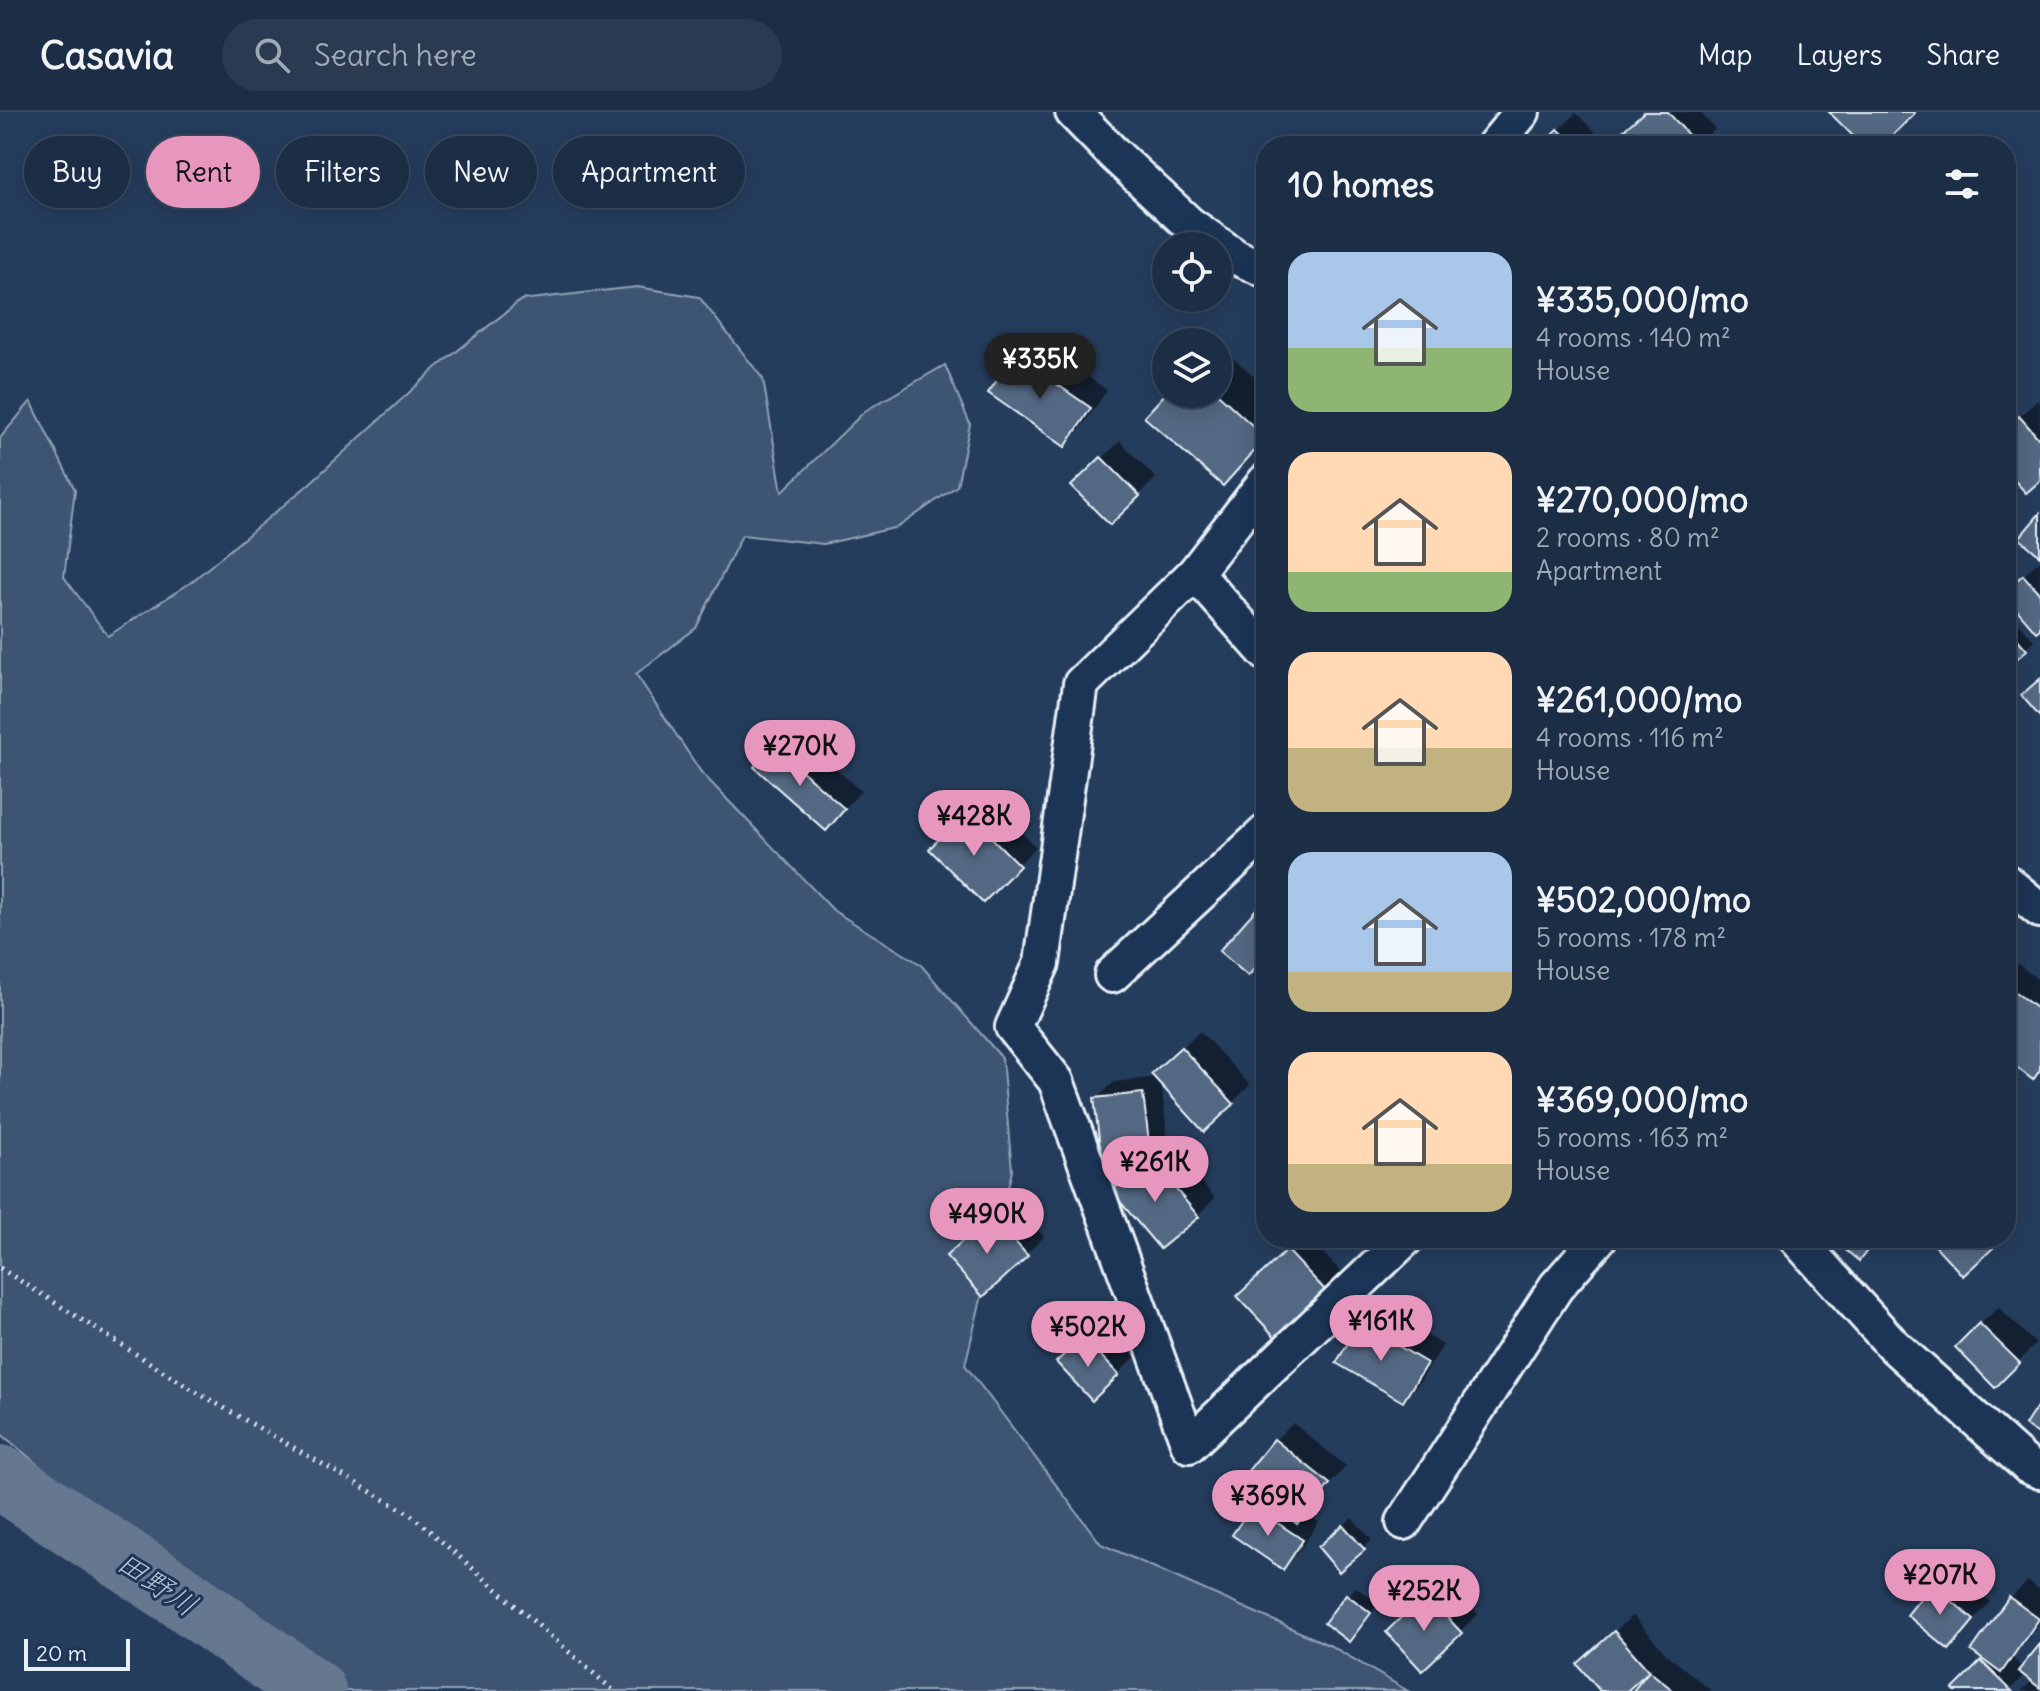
<!DOCTYPE html>
<meta charset="utf-8">
<style>
:root{--surface:#1c2e46;--page:#293a51;--text:#f1f3f6;--muted:#a0a8b3;--line:#3a4a5f;--accent:#e797bd}
body{margin:0;font-family:Delius,"Klee One",sans-serif;background:var(--page);color:var(--text);height:100vh;display:flex;flex-direction:column;font-size:30px;white-space:nowrap}
*{box-sizing:border-box;margin:0}
p{font-size:26px;color:var(--muted)}
.icon{flex:none;width:44px;height:44px;fill:none;stroke:currentColor;stroke-width:2;stroke-linecap:round;stroke-linejoin:round}
.map{position:relative;flex:1;overflow:hidden}
.side{position:absolute;left:1256px;top:24px;width:760px;height:1112px;display:flex;flex-direction:column;background:var(--surface);border-radius:32px;box-shadow:0 4px 20px #0003,0 0 0 2px var(--line)}
.side>*{flex:none}
.banner{position:absolute;left:24px;top:24px;width:760px;height:72px;display:flex;gap:16px}
.buttons{position:absolute;left:1152px;top:120px;display:grid;gap:16px}
.buttons a{display:grid;place-items:center;width:80px;height:80px;border-radius:50%;background:var(--surface);box-shadow:0 4px 20px #0003,0 0 0 2px var(--line);font-size:40px}
.scale{position:absolute;left:24px;bottom:20px;width:106px;box-sizing:border-box;padding-left:8px;border:4px solid #e8f1f8;border-top:0;font-size:22px;line-height:28px;white-space:nowrap;color:#e8f1f8;-webkit-text-stroke:6px #1d3557;paint-order:stroke}
.price{position:absolute;translate:-50% -68px;padding:0 18px;border-radius:28px;background:var(--accent);color:#111;font-size:26px;line-height:52px;filter:drop-shadow(0 2px 4px #0008)}
.price::after{content:'';position:absolute;left:50%;top:48px;width:24px;height:18px;margin-left:-12px;background:inherit;clip-path:polygon(0 0,100% 0,50% 100%)}
.price.current{background:#222;color:#fff}
ul{padding:0;list-style:none}
li{display:flex;align-items:center;gap:24px;height:200px;padding:0 32px}
li span{display:grid;place-items:center;flex:none;width:224px;height:160px;border-radius:24px;color:#555}
li>.icon{margin-inline-start:auto}
span .icon{width:96px;height:96px;fill:#fffc;stroke-width:1}
li b{font-size:34px}
h2{display:flex;justify-content:space-between;align-items:center;height:96px;padding:0 32px;font-size:34px}
.tag{padding:0 28px;border-radius:36px;background:var(--surface);box-shadow:0 4px 20px #0003,0 0 0 2px var(--line);font-size:28px;line-height:72px}
.tag.current{background:var(--accent);color:#111}
header{display:flex;align-items:center;gap:48px;box-sizing:border-box;height:112px;padding:0 40px;background:var(--surface);border-bottom:2px solid var(--line)}
header strong{font-size:38px}
nav{display:flex;gap:44px;margin-inline-start:auto;font-size:28px}
.search{width:560px;height:72px;background:var(--page);display:flex;align-items:center;gap:20px;box-sizing:border-box;padding:0 28px;border-radius:44px;color:var(--muted);font-size:30px}
.map>svg:first-child{display:block}
.green{fill:#3e5472;stroke:#93a2b5;stroke-width:2}
.shadow{fill:#0007}
.lines{fill:none;stroke-linecap:round;stroke-linejoin:round}
.river{stroke:#657890;stroke-width:64}
.building{fill:#536782;stroke:#e8f1f8;stroke-width:2}
.minor-casing{stroke:#e8f1f8;stroke-width:40}
.path{stroke:#e8f1f8;stroke-width:5;stroke-dasharray:2 6;stroke-linecap:butt}
.minor{stroke:#1d3557;stroke-width:34}
.labels{text-anchor:middle;stroke-width:6;stroke-linejoin:round;paint-order:stroke}
.water-label{font-size:30px;font-style:italic;fill:#b4c1ce;stroke:#1d3557}
</style>
<header>
<strong>Casavia</strong>
<div class="search"><svg class="icon" aria-label="search" viewBox="0 0 24 24"><circle cx="10" cy="10" r="6"/><path d="M15 15l6 6"/></svg>Search here</div>
<nav><a>Map</a><a>Layers</a><a>Share</a></nav>
</header>
<div class="map">
<svg width="2040" height="1579" viewBox="0 0 2040 1579">
<rect width="100%" height="100%" fill="#253d5d"/>
<filter id="ink" filterUnits="userSpaceOnUse"><feTurbulence type="fractalNoise" baseFrequency=".0125" numOctaves="2"/><feDisplacementMap in="SourceGraphic" scale="16" xChannelSelector="R" yChannelSelector="G"/><feConvolveMatrix kernelMatrix="1 2 1 2 8 2 1 2 1" color-interpolation-filters="sRGB"/></filter>
<g filter="url(#ink)">
<path class="green" d="M 637,175 L 699,185 L 763,267 L 782,380 L 865,299 L 945,253 L 970,312 L 957,374 L 898,415 L 824,432 L 742,423 L 696,516 L 636,562 L 701,660 L 834,799 L 920,852 L 1002,946 L 1012,1059 L 965,1253 L 1101,1432 L 1331,1534 L 1408,1579 L 346,1579 L 66,1376 L 0,1321 L 0,326 L 31,289 L 75,378 L 64,465 L 108,524 L 190,471 L 308,373 L 436,256 L 521,188 Z"/>
<g class="shadow">
<path d="M 1644,0 L 1700,0 L 1715,17 L 1698,34 L 1628,34 L 1619,24 Z"/>
<path d="M 1576,1 L 1608,33 L 1543,34 Z"/>
<path d="M 1266,202 L 1266,215 L 1260,210 Z"/>
<path d="M 1034,227 L 1107,278 L 1082,315 L 1064,332 L 991,281 L 1017,244 Z"/>
<path d="M 1218,233 L 1266,275 L 1266,326 L 1223,371 L 1218,282 Z"/>
<path d="M 2038,288 L 2040,291 L 2040,366 L 2006,356 L 2006,316 Z"/>
<path d="M 1120,329 L 1156,366 L 1110,411 L 1074,374 Z"/>
<path d="M 2040,448 L 2040,514 L 2006,482 L 2006,480 Z"/>
<path d="M 2018,510 L 2034,528 L 2013,548 L 2006,540 L 2006,521 Z"/>
<path d="M 2006,551 L 2014,559 L 2006,567 Z"/>
<path d="M 792,617 L 861,679 L 843,699 L 775,634 Z"/>
<path d="M 984,684 L 1036,735 L 984,788 L 932,737 Z"/>
<path d="M 1266,790 L 1266,843 L 1258,798 Z"/>
<path d="M 2018,852 L 2040,869 L 2040,958 L 2006,945 L 2006,865 Z"/>
<path d="M 1200,919 L 1250,973 L 1232,991 L 1161,970 L 1168,1029 L 1215,1086 L 1198,1103 L 1160,1135 L 1114,1079 L 1153,1044 L 1103,1050 L 1096,987 L 1114,970 L 1156,965 L 1172,945 Z"/>
<path d="M 1010,1087 L 1044,1125 L 984,1182 L 966,1126 Z"/>
<path d="M 1301,1126 L 1309,1126 L 1343,1162 L 1326,1180 L 1257,1167 Z"/>
<path d="M 1930,1126 L 2000,1126 L 1963,1161 Z"/>
<path d="M 1379,1195 L 1443,1233 L 1420,1270 L 1402,1288 L 1361,1212 Z"/>
<path d="M 1998,1195 L 2036,1232 L 1995,1273 L 1957,1235 Z"/>
<path d="M 1101,1209 L 1135,1245 L 1118,1262 L 1076,1233 Z"/>
<path d="M 1293,1311 L 1346,1354 L 1305,1401 L 1319,1410 L 1300,1438 L 1282,1455 L 1254,1395 L 1266,1383 L 1245,1366 L 1275,1328 Z"/>
<path d="M 1352,1406 L 1372,1428 L 1339,1457 L 1328,1427 Z"/>
<path d="M 1951,1456 L 1990,1490 L 1949,1536 L 1934,1474 Z"/>
<path d="M 1443,1467 L 1478,1502 L 1422,1556 L 1388,1520 Z"/>
<path d="M 2028,1469 L 2040,1478 L 2040,1510 L 2013,1546 L 2023,1556 L 2040,1535 L 2040,1579 L 2021,1579 L 2033,1568 L 2025,1562 L 2009,1579 L 1958,1579 L 1956,1577 L 1985,1547 L 2010,1487 Z"/>
<path d="M 1356,1475 L 1378,1492 L 1357,1520 L 1348,1483 Z"/>
<path d="M 1633,1503 L 1666,1542 L 1712,1579 L 1635,1579 L 1652,1556 L 1651,1555 L 1624,1579 L 1603,1579 L 1597,1535 Z"/>
</g>
<g class="lines">
<path class="river" d="M 0,1365 L 186,1488 L 314,1579"/>
</g>
<g class="building">
<path d="M 1644,0 L 1668,0 L 1698,34 L 1626,34 L 1617,24 Z"/>
<path d="M 1829,0 L 1914,0 L 1915,1 L 1882,34 L 1863,34 Z"/>
<path d="M 1558,17 L 1575,34 L 1541,34 Z"/>
<path d="M 1015,243 L 1091,296 L 1065,335 L 988,281 Z"/>
<path d="M 1166,281 L 1218,282 L 1266,326 L 1223,374 L 1144,305 Z"/>
<path d="M 2019,304 L 2040,328 L 2040,369 L 2026,381 L 2006,359 L 2006,316 Z"/>
<path d="M 1101,345 L 1140,384 L 1110,413 L 1071,374 Z"/>
<path d="M 2040,401 L 2040,444 L 2019,426 Z"/>
<path d="M 2023,463 L 2040,482 L 2040,517 L 2036,520 L 2006,485 L 2006,477 Z"/>
<path d="M 2009,517 L 2027,538 L 2013,550 L 2006,543 L 2006,519 Z"/>
<path d="M 2040,567 L 2040,605 L 2021,583 Z"/>
<path d="M 773,633 L 845,697 L 826,719 L 754,655 Z"/>
<path d="M 966,700 L 1020,754 L 983,791 L 929,737 Z"/>
<path d="M 1257,796 L 1266,804 L 1266,844 L 1248,864 L 1219,839 Z"/>
<path d="M 2006,873 L 2040,899 L 2040,958 L 2033,968 L 2006,947 Z"/>
<path d="M 1181,935 L 1234,992 L 1204,1020 L 1151,962 Z"/>
<path d="M 1143,981 L 1151,1047 L 1102,1052 L 1094,986 Z"/>
<path d="M 1151,1047 L 1199,1105 L 1160,1137 L 1111,1079 Z"/>
<path d="M 991,1103 L 1028,1144 L 983,1185 L 946,1144 Z"/>
<path d="M 1353,1126 L 1376,1126 L 1363,1137 Z"/>
<path d="M 1831,1126 L 1877,1126 L 1859,1149 Z"/>
<path d="M 1928,1126 L 1984,1126 L 1993,1136 L 1963,1164 Z"/>
<path d="M 1287,1138 L 1328,1181 L 1278,1228 L 1237,1184 Z"/>
<path d="M 1360,1211 L 1427,1251 L 1403,1290 L 1336,1251 Z"/>
<path d="M 1979,1211 L 2020,1251 L 1995,1276 L 1955,1235 Z"/>
<path d="M 1083,1225 L 1119,1263 L 1092,1289 L 1056,1250 Z"/>
<path d="M 2040,1290 L 2040,1323 L 2025,1313 Z"/>
<path d="M 1274,1327 L 1330,1372 L 1297,1412 L 1242,1366 Z"/>
<path d="M 1252,1394 L 1303,1428 L 1283,1458 L 1232,1423 Z"/>
<path d="M 1343,1413 L 1365,1438 L 1339,1460 L 1318,1435 Z"/>
<path d="M 1932,1472 L 1974,1508 L 1949,1538 L 1907,1503 Z"/>
<path d="M 1346,1482 L 1371,1501 L 1349,1530 L 1324,1511 Z"/>
<path d="M 1425,1482 L 1462,1521 L 1422,1559 L 1386,1520 Z"/>
<path d="M 2009,1485 L 2039,1507 L 2001,1561 L 1971,1539 Z"/>
<path d="M 1614,1519 L 1649,1559 L 1627,1579 L 1600,1579 L 1577,1552 Z"/>
<path d="M 2040,1532 L 2040,1576 L 2018,1559 Z"/>
<path d="M 1981,1549 L 2012,1579 L 1955,1579 L 1953,1577 Z"/>
<path d="M 1649,1559 L 1674,1579 L 1633,1579 Z"/>
</g>
<g class="lines">
<g class="minor-casing">
<g id="minor">
<path d="M 1073,0 L 1113,41 L 1189,112 L 1236,145 L 1266,158"/>
<path d="M 1494,34 L 1522,0"/>
<path d="M 1266,369 L 1195,461 L 1266,541"/>
<path d="M 1195,461 L 1081,572 L 1042,851 L 1013,915 L 1056,969 L 1189,1333 L 1406,1126"/>
<path d="M 2006,770 L 2040,798"/>
<path d="M 1112,863 L 1266,720"/>
<path d="M 1796,1126 L 1894,1234 L 2028,1354 L 2040,1359"/>
<path d="M 1404,1410 L 1556,1175 L 1599,1126"/>
</g>
</g>
<path class="path" d="M 0,1156 L 196,1280 L 410,1402 L 614,1579"/>
<use href="#minor" class="minor"/>
</g>
</g>
<g class="labels">
<g class="water-label">
<text transform="translate(157 1472) rotate(34)" y="10">田野川</text>
</g>
</g>
</svg>
<div class="buttons">
<a><svg class="icon" aria-label="locate" viewBox="0 0 24 24"><circle cx="12" cy="12" r="6"/><path d="M12 2v4M12 18v4M2 12h4M18 12h4"/></svg></a>
<a><svg class="icon" aria-label="layers" viewBox="0 0 24 24"><path d="M12 4l9 5-9 5-9-5zM3 14l9 5 9-5"/></svg></a>
</div>
<div class="scale">20 m</div>
<b class="price current" style="left:1040px;top:289px">¥335K</b>
<b class="price" style="left:800px;top:676px">¥270K</b>
<b class="price" style="left:974px;top:746px">¥428K</b>
<b class="price" style="left:1155px;top:1092px">¥261K</b>
<b class="price" style="left:987px;top:1144px">¥490K</b>
<b class="price" style="left:1381px;top:1251px">¥161K</b>
<b class="price" style="left:1088px;top:1257px">¥502K</b>
<b class="price" style="left:1268px;top:1426px">¥369K</b>
<b class="price" style="left:1940px;top:1505px">¥207K</b>
<b class="price" style="left:1424px;top:1521px">¥252K</b>
<div class="banner">
<a class="tag">Buy</a>
<a class="tag current">Rent</a>
<a class="tag">Filters</a>
<a class="tag">New</a>
<a class="tag">Apartment</a>
</div>
<section class="side">
<h2>10 homes<svg class="icon" aria-label="filters" viewBox="0 0 24 24"><path d="M4 7h16M4 17h16"/><circle cx="9" cy="7" r="2"/><circle cx="15" cy="17" r="2"/></svg></h2>
<ul>
<li><span style="background:linear-gradient(#a9c7e8 60%,#8fb573 0)"><svg class="icon" aria-label="home" viewBox="0 0 24 24"><path d="M3 11l9-7 9 7M6 9v11h12V9"/></svg></span><div><b>¥335,000/mo</b><p>4 rooms · 140 m²</p><p>House</p></div></li>
<li><span style="background:linear-gradient(#ffd9b3 75%,#8fb573 0)"><svg class="icon" aria-label="home" viewBox="0 0 24 24"><path d="M3 11l9-7 9 7M6 9v11h12V9"/></svg></span><div><b>¥270,000/mo</b><p>2 rooms · 80 m²</p><p>Apartment</p></div></li>
<li><span style="background:linear-gradient(#ffd9b3 60%,#c2b280 0)"><svg class="icon" aria-label="home" viewBox="0 0 24 24"><path d="M3 11l9-7 9 7M6 9v11h12V9"/></svg></span><div><b>¥261,000/mo</b><p>4 rooms · 116 m²</p><p>House</p></div></li>
<li><span style="background:linear-gradient(#a9c7e8 75%,#c2b280 0)"><svg class="icon" aria-label="home" viewBox="0 0 24 24"><path d="M3 11l9-7 9 7M6 9v11h12V9"/></svg></span><div><b>¥502,000/mo</b><p>5 rooms · 178 m²</p><p>House</p></div></li>
<li><span style="background:linear-gradient(#ffd9b3 70%,#c2b280 0)"><svg class="icon" aria-label="home" viewBox="0 0 24 24"><path d="M3 11l9-7 9 7M6 9v11h12V9"/></svg></span><div><b>¥369,000/mo</b><p>5 rooms · 163 m²</p><p>House</p></div></li>
</ul>
</section>
</div>
